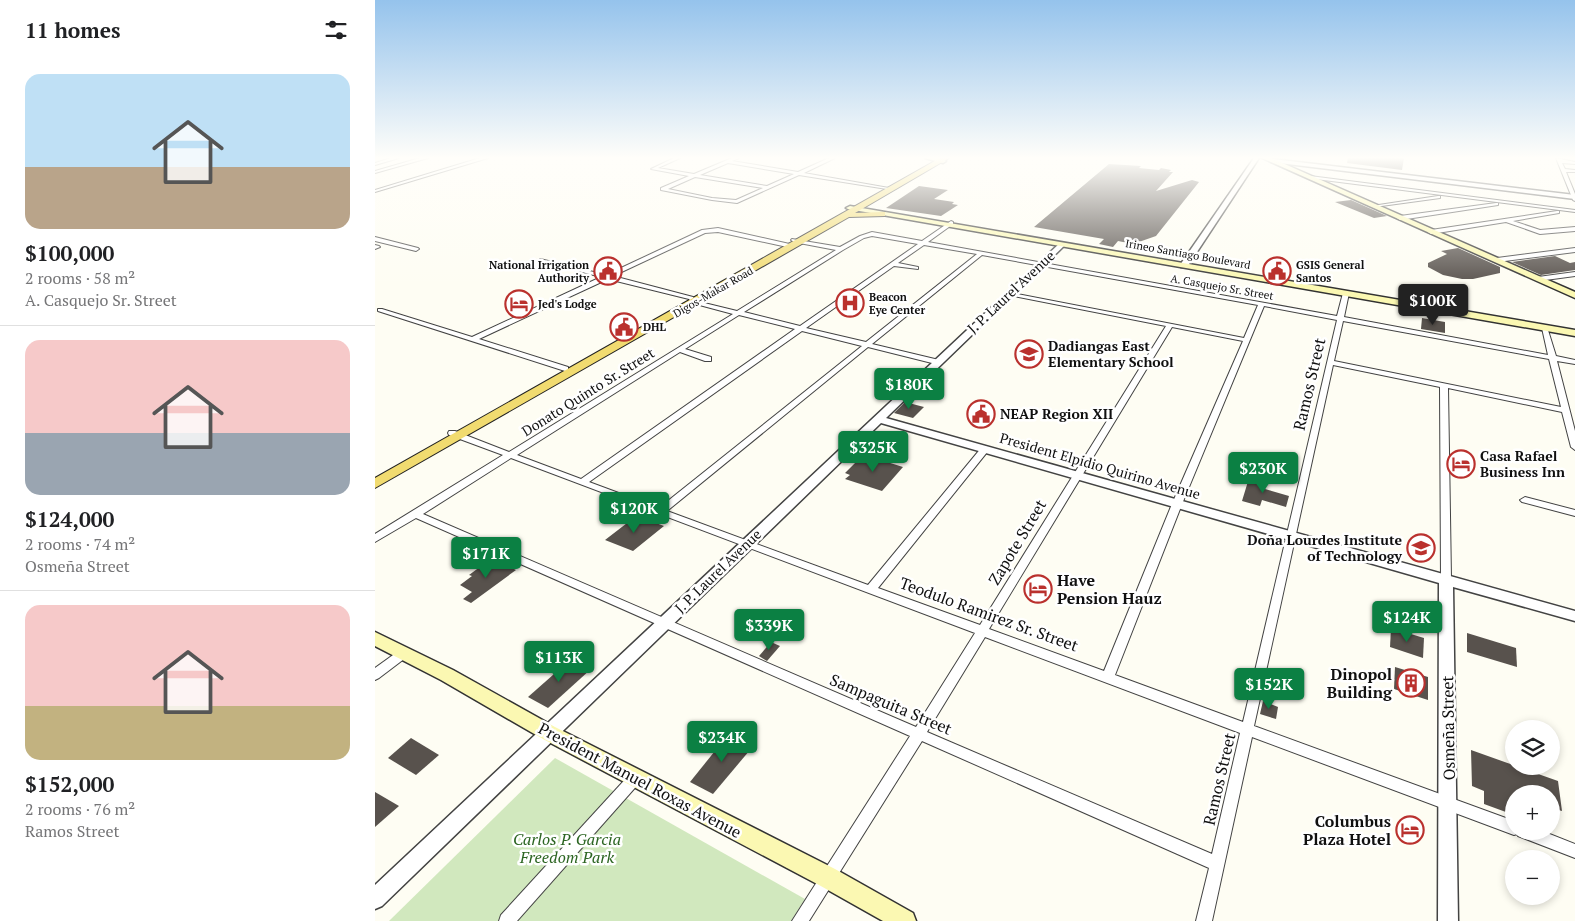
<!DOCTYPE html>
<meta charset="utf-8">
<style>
:root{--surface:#fff;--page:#f6f6f6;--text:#202124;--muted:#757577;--line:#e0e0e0;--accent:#0b8043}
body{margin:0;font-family:"PT Serif",serif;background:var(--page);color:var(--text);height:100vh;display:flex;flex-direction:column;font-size:19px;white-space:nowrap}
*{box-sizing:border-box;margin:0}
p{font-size:16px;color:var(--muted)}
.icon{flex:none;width:28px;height:28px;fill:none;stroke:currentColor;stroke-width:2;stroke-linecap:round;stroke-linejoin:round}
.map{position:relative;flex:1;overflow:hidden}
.panel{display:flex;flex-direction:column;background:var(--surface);width:375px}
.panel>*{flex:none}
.tools{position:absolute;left:1130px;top:720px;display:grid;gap:10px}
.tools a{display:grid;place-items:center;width:55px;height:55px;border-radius:50%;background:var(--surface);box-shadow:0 2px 8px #0003;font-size:25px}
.price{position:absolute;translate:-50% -42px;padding:0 11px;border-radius:5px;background:var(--accent);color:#fff;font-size:16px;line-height:32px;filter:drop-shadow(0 1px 2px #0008)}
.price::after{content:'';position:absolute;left:50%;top:30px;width:15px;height:11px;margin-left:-8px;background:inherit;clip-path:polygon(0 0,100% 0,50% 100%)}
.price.current{background:#222;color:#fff}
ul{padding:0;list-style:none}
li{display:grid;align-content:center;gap:10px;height:265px;padding:0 25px}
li+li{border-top:1px solid var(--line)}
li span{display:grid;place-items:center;height:155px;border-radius:15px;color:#555}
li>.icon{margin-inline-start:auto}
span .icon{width:90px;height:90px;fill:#fffc;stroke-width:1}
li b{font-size:21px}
h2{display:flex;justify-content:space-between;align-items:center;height:60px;padding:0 25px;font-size:21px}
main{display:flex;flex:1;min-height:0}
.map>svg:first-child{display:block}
.green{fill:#d1e8be}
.building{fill:#58524d}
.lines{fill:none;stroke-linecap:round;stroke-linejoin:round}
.minor-casing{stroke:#434343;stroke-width:2}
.tertiary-casing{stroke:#434343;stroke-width:3}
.secondary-casing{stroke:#323232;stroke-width:3}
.primary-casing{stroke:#212121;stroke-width:2}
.minor{fill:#fff;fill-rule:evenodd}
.tertiary{fill:#fff;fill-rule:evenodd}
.secondary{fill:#fbf8b2;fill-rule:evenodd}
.primary{fill:#f1db70;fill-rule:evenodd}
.labels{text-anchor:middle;stroke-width:5;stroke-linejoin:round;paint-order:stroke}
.far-street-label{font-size:11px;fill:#101010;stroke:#fff}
.far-poi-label{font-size:11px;font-weight:bold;fill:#101010;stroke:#fff;text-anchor:start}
.street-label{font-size:14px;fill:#101010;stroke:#fff}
.poi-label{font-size:14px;font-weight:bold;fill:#101010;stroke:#fff;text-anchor:start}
.near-street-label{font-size:16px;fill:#101010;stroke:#fff}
.near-poi-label{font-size:16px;font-weight:bold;fill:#101010;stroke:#fff;text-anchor:end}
.near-park-label{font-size:16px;font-style:italic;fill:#2c6522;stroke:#fff}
</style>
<main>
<section class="panel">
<h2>11 homes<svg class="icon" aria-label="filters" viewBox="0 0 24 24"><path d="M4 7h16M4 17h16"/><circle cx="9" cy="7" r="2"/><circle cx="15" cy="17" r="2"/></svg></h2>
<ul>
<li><span style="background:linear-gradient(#bfe0f5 60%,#b9a48a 0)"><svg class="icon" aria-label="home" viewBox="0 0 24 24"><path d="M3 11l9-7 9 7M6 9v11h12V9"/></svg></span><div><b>$100,000</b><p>2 rooms · 58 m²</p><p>A. Casquejo Sr. Street</p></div></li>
<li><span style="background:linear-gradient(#f6c9c9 60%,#9aa5b1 0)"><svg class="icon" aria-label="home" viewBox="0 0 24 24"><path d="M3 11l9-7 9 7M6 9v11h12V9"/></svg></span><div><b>$124,000</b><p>2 rooms · 74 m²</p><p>Osmeña Street</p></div></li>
<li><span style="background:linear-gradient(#f6c9c9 65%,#c2b280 0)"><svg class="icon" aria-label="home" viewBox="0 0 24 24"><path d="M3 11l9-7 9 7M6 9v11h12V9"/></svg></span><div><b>$152,000</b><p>2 rooms · 76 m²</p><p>Ramos Street</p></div></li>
</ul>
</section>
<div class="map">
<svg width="1200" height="921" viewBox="0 0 1200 921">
<rect width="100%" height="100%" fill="#fefdf3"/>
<path class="green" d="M 180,758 L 430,899 L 416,921 L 14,921 Z"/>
<g class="building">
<path d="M 973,158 L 1029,158 L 1027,170 L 972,163 Z"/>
<path d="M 734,164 L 766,166 L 764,168 L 784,170 L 786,168 L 796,170 L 794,172 L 798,172 L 781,191 L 817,180 L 824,182 L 781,236 L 758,244 L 743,241 L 738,247 L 724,244 L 729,239 L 659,227 Z"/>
<path d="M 544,186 L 573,190 L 559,199 L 579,202 L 577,204 L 583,205 L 566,216 L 511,208 Z"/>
<path d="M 976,200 L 1012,216 L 999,218 L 960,202 Z"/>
<path d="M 1083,248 L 1125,267 L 1125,273 L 1098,279 L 1087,279 L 1068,275 L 1053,267 L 1053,263 L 1072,254 L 1066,251 Z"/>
<path d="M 1180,256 L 1195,263 L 1200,262 L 1200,270 L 1166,275 L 1137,262 Z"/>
<path d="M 1047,318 L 1070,322 L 1070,333 L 1046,329 Z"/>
<path d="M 530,402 L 549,407 L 538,418 L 519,413 Z"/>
<path d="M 493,456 L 528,467 L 507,491 L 470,479 L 475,475 L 470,473 L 482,461 L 486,462 Z"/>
<path d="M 874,478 L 892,482 L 890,489 L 914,496 L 911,507 L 887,500 L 885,506 L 867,501 Z"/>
<path d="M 256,520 L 267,524 L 273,520 L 289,526 L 258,551 L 230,540 Z"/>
<path d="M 117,558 L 141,570 L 96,603 L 88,599 L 97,592 L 85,585 L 97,576 L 94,575 Z"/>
<path d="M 1016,628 L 1049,638 L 1048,658 L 1015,647 Z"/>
<path d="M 1092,633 L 1141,648 L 1142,667 L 1092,652 Z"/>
<path d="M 396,642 L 405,646 L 392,661 L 384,656 Z"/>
<path d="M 196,659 L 216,669 L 173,708 L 153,697 Z"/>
<path d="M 1020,667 L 1053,677 L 1053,700 L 1019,689 Z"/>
<path d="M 888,701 L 903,707 L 901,719 L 885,714 Z"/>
<path d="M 356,731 L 380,744 L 338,794 L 315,782 Z"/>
<path d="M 36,738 L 64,755 L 41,775 L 13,758 Z"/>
<path d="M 1096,750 L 1183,781 L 1187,811 L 1176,808 L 1176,794 L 1139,794 L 1139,815 L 1109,804 L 1109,791 L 1097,786 Z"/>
<path d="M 0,792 L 24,806 L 0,827 Z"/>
</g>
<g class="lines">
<g class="minor-casing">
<g id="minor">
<path d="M 16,158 L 24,158 L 0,165 L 0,163 Z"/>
<path d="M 45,158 L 53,158 L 0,173 L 0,171 Z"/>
<path d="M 105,158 L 113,158 L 0,192 L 0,190 Z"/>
<path d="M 299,158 L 305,158 L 283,168 L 319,174 L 357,158 L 364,158 L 357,161 L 423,172 L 454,158 L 460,158 L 429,173 L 514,188 L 512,189 L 424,175 L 362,203 L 337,200 L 286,190 L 286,188 L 314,176 L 276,169 ZM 353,163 L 419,174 L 392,186 L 325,175 ZM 320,177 L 388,188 L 361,200 L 337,198 L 293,189 Z"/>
<path d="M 1181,158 L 1200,162 L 1200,164 L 1187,163 L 1190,169 L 1200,170 L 1200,172 L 1191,172 L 1200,194 L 1200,201 L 1198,200 Z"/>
<path d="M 935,176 L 1200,210 L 1200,212 L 933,178 Z"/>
<path d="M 1063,196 L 1065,196 L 1065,198 L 999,207 L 997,206 Z"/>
<path d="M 1121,203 L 1123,203 L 1123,205 L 1025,220 L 1022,218 L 1025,216 Z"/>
<path d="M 1182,211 L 1184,211 L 1184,213 L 1138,221 L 1165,230 L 1200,227 L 1200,231 L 1165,234 L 1131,222 L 1056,234 L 1053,232 L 1056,230 Z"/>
<path d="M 576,221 L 578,222 L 578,224 L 553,242 L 962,316 L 968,293 L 971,291 L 974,293 L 969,317 L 1173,355 L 1167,328 L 1170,326 L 1172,327 L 1181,356 L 1200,360 L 1200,364 L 1182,361 L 1200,431 L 1200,450 L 1196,447 L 1187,412 L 1073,388 L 1076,579 L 1075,582 L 1071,583 L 1067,582 L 1066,579 L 1065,387 L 958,365 L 879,726 L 1139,821 L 1139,831 L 1167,831 L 1200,844 L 1200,858 L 1143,836 L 1142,834 L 1139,835 L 877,737 L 837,921 L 821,921 L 834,868 L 547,741 L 434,921 L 417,921 L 535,736 L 41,518 L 0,542 L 0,534 L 128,455 L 74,435 L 73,433 L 74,431 L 80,431 L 134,452 L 358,314 L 317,303 L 314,299 L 233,279 L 104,339 L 193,367 L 193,371 L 190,371 L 3,311 L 3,309 L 7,309 L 97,337 L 226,277 L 165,261 L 165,259 L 231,275 L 327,230 L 343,228 L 419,245 L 419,247 L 417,248 L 343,232 L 330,233 L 238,276 L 318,297 L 321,301 L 362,311 L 461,250 L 419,242 L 416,240 L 417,239 L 465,247 L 485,236 L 497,232 L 547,241 ZM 497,236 L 543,244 L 425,326 L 369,312 L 468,250 L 489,238 ZM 549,245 L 602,254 L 491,342 L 431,328 L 519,266 L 543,269 L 543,267 L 523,263 ZM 607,255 L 883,305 L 869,338 L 632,292 L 632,294 L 634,295 L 791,326 L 605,625 L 503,588 L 613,451 L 614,449 L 613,447 L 607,447 L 493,585 L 292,511 L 493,347 L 561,364 L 564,364 L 564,360 L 497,344 ZM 889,306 L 962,320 L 868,722 L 740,675 L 807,504 ZM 364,315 L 420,329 L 206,479 L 142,455 L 305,352 L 330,361 L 336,361 L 336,357 L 310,349 ZM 968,321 L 1174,359 L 1186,407 L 959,361 ZM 797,327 L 868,341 L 797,504 L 729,671 L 614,629 ZM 427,331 L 487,346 L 284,508 L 214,482 ZM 136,458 L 600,633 L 541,727 L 48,514 ZM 610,637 L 865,733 L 837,854 L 552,732 Z"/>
<path d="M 0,237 L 43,248 L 44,249 L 41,251 L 0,241 Z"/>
<path d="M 0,245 L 4,246 L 5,247 L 0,249 Z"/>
<path d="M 1200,248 L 1200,252 L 1122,262 L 1119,260 L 1122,258 Z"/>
<path d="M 1200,272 L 1200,276 L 1163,281 L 1160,279 L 1163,277 Z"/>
<path d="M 1150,497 L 1200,510 L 1200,516 L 1147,502 L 1145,500 Z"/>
<path d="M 29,648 L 33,650 L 35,653 L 33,656 L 4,678 L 0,680 L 0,668 L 25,650 Z"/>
<path d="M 261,771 L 266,773 L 268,777 L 266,781 L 142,921 L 124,921 L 126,915 L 256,773 Z"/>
</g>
</g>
<g class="tertiary-casing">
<g id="tertiary">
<path d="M 879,158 L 884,158 L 812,267 L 806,267 L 805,265 Z"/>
<path d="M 898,159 L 1200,195 L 1200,199 L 896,162 Z"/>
<path d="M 685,243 L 691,244 L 511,418 L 1200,611 L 1200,621 L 1078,587 L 1083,921 L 1063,921 L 1064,583 L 506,423 L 7,906 L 0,909 L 0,885 Z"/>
</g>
</g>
<g class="secondary-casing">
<g id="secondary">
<path d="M 550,158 L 564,158 L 571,161 L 568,163 Z"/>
<path d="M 887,158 L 896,158 L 1200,292 L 1200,298 Z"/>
<path d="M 475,206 L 1200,330 L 1200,336 L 473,209 L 471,208 Z"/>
<path d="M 0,632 L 78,670 L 180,727 L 460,869 L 538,913 L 541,921 L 508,921 L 444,885 L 168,739 L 66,680 L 0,646 Z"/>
</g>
</g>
<g class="primary-casing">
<path id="primary" d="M 565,158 L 574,158 L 480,213 L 507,212 L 510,212 L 510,216 L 474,217 L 0,488 L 0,478 Z"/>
</g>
<use href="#minor" class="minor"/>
<use href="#tertiary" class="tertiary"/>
<use href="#secondary" class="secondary"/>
<use href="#primary" class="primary"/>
</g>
<linearGradient id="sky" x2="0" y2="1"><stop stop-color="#95c3ec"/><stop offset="0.55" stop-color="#fffefa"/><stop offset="1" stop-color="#fffefa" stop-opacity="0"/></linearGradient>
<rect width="1200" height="287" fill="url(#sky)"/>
<defs>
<g id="civic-ring" transform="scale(1.4375)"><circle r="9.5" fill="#fff" stroke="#ba312e" stroke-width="1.5"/><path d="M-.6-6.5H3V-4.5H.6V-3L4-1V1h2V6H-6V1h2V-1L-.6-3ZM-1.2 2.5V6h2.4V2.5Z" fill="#ba312e"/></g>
<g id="hospital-ring" transform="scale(1.4375)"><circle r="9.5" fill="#fff" stroke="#ba312e" stroke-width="1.5"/><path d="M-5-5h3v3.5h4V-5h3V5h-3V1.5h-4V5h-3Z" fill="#ba312e"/></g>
<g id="hotel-ring" transform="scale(1.4375)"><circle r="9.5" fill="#fff" stroke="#ba312e" stroke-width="1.5"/><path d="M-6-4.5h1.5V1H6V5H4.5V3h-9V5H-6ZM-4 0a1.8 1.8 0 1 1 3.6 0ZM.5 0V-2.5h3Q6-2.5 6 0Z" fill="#ba312e"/></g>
<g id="school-ring" transform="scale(1.4375)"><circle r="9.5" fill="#fff" stroke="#ba312e" stroke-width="1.5"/><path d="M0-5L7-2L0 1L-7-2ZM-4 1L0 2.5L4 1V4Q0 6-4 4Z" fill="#ba312e"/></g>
<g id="university-ring" transform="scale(1.4375)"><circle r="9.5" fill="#fff" stroke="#ba312e" stroke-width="1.5"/><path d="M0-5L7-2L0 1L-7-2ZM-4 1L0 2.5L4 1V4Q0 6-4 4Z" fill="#ba312e"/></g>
<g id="building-ring" transform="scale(1.4375)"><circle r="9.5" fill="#fff" stroke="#ba312e" stroke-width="1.5"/><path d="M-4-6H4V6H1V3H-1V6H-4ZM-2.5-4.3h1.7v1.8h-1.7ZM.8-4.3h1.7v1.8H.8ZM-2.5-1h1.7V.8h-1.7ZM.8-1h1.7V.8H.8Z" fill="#ba312e"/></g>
</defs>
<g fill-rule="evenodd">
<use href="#civic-ring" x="233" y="271"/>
<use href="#civic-ring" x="902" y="271"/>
<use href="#hospital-ring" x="475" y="303"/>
<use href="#hotel-ring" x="144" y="304"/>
<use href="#civic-ring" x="249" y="327"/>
<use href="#school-ring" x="654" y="354"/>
<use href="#civic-ring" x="606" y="414"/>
<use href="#hotel-ring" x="1086" y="464"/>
<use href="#university-ring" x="1046" y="548"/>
<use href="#hotel-ring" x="663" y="589"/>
<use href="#building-ring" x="1036" y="683"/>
<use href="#hotel-ring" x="1035" y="830"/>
</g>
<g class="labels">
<g class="far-street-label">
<text transform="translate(813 254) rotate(10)" y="4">Irineo Santiago Boulevard</text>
<text transform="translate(847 287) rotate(10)" y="4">A. Casquejo Sr. Street</text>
<text transform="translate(338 292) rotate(-30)" y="4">Digos-Makar Road</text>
</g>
<g class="far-poi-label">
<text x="214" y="269" text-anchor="end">National Irrigation<tspan x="214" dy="13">Authority</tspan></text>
<text x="921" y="269">GSIS General<tspan x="921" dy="13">Santos</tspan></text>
<text x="494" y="301">Beacon<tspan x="494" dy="13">Eye Center</tspan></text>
<text x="163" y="308">Jed's Lodge</text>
<text x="268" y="331">DHL</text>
</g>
<g class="street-label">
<text transform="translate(636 292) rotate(-43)" y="5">J. P. Laurel Avenue</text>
<text transform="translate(213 392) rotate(-32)" y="5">Donato Quinto Sr. Street</text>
<text transform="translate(725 466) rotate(16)" y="5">President Elpidio Quirino Avenue</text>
<text transform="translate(343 571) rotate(-44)" y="5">J. P. Laurel Avenue</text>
</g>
<g class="poi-label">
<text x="673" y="351">Dadiangas East<tspan x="673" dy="16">Elementary School</tspan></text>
<text x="625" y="419">NEAP Region XII</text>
<text x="1105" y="461">Casa Rafael<tspan x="1105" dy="16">Business Inn</tspan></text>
<text x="1027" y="545" text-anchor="end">Doña Lourdes Institute<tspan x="1027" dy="16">of Technology</tspan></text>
</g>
<g class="near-street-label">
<text transform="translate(934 384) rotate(-77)" y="6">Ramos Street</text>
<text transform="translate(642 542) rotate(-59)" y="6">Zapote Street</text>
<text transform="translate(614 614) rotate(20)" y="6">Teodulo Ramirez Sr. Street</text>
<text transform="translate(516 704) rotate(23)" y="6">Sampaguita Street</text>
<text transform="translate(1073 728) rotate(-91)" y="6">Osmeña Street</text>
<text transform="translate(844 779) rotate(-77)" y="6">Ramos Street</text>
<text transform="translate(265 780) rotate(28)" y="6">President Manuel Roxas Avenue</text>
</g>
<g class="near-poi-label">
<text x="682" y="586" text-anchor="start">Have<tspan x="682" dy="18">Pension Hauz</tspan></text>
<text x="1017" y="680">Dinopol<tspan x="1017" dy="18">Building</tspan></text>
<text x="1016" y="827">Columbus<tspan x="1016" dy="18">Plaza Hotel</tspan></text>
</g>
<g class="near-park-label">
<text x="192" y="845">Carlos P. Garcia<tspan x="192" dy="18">Freedom Park</tspan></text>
</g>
</g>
</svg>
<div class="tools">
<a><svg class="icon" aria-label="layers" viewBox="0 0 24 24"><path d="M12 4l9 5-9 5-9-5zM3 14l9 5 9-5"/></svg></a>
<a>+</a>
<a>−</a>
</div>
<b class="price current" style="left:1058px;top:326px">$100K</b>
<b class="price" style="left:534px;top:410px">$180K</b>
<b class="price" style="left:498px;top:473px">$325K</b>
<b class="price" style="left:888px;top:494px">$230K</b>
<b class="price" style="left:259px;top:534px">$120K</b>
<b class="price" style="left:111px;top:579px">$171K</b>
<b class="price" style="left:1032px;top:643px">$124K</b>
<b class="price" style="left:394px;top:651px">$339K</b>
<b class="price" style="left:184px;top:683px">$113K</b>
<b class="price" style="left:894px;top:710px">$152K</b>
<b class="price" style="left:347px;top:763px">$234K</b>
</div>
</main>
